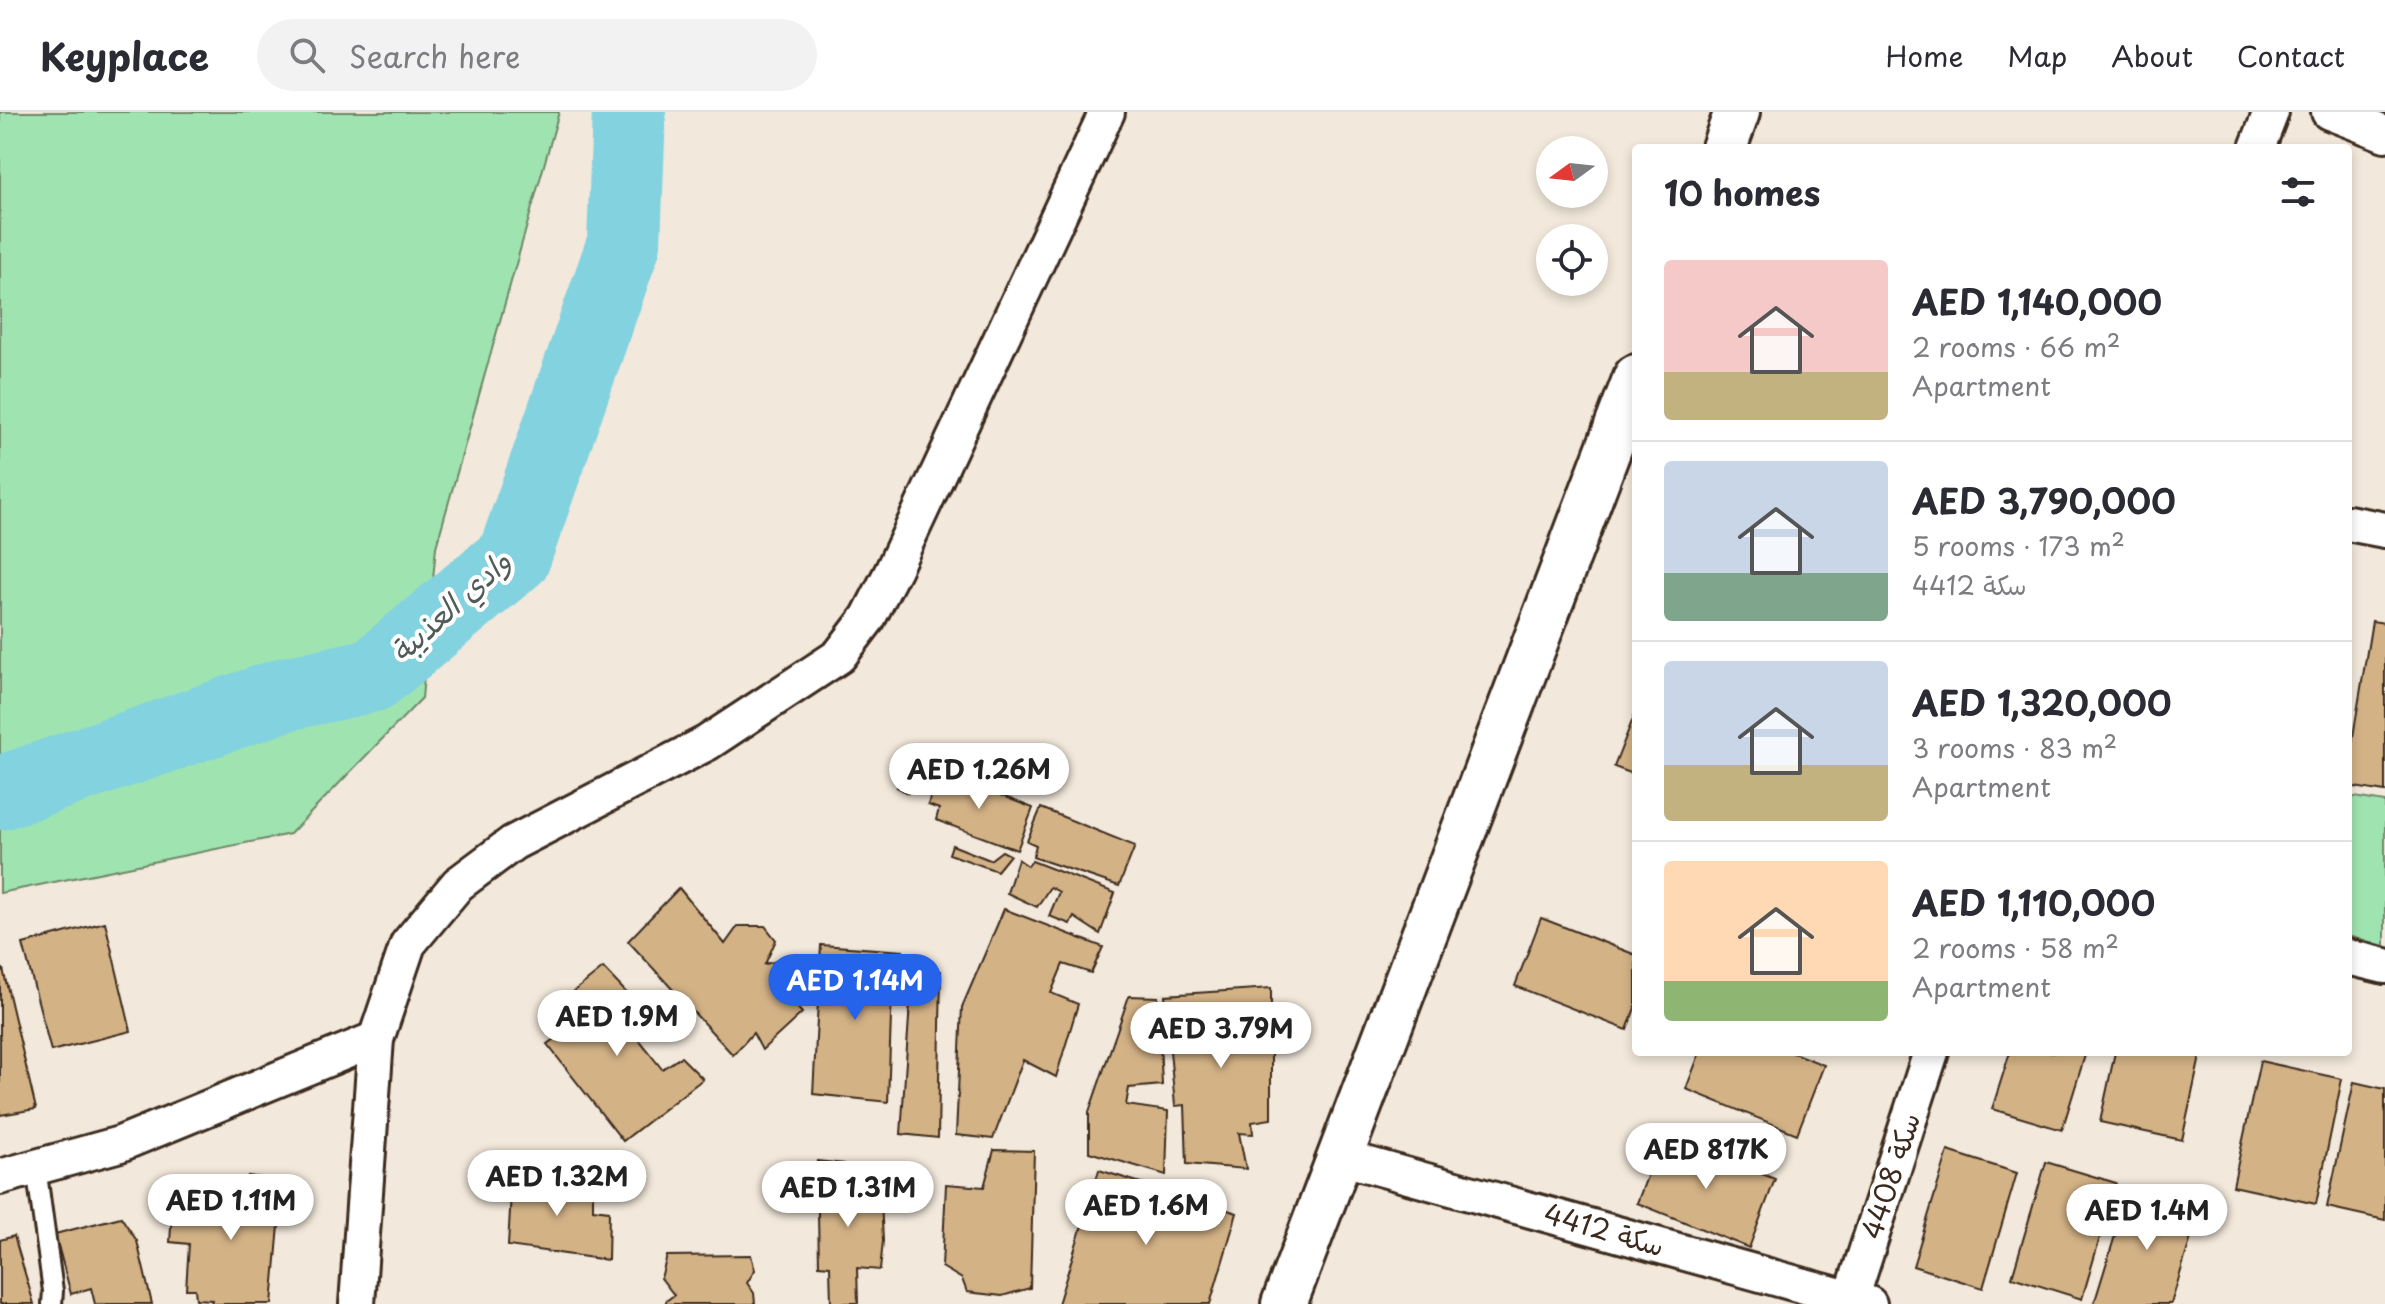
<!DOCTYPE html>
<meta charset="utf-8">
<style>
:root{--surface:#fff;--page:#f2f2f3;--text:#2b2b33;--muted:#7c7c81;--line:#e1e1e2;--accent:#2563eb}
body{margin:0;font-family:"Playpen Sans","Playpen Sans Arabic",sans-serif;background:var(--page);color:var(--text);height:100vh;display:flex;flex-direction:column;font-size:30px;white-space:nowrap}
*{box-sizing:border-box;margin:0}
p{font-size:26px;color:var(--muted)}
.icon{flex:none;width:44px;height:44px;fill:none;stroke:currentColor;stroke-width:2;stroke-linecap:round;stroke-linejoin:round}
.map{position:relative;flex:1;overflow:hidden}
.details{position:absolute;left:1632px;top:32px;width:720px;height:912px;display:flex;flex-direction:column;background:var(--surface);border-radius:8px;box-shadow:0 4px 12px #0003}
.details>*{flex:none}
.needle{width:52px;rotate:255deg}
.fabs{position:absolute;left:1536px;top:24px;display:grid;gap:16px}
.fabs a{display:grid;place-items:center;width:72px;height:72px;border-radius:50%;background:var(--surface);box-shadow:0 4px 12px #0003;font-size:40px}
.price{position:absolute;translate:-50% -68px;padding:0 18px;border-radius:28px;background:#fff;color:#222;font-size:26px;line-height:52px;filter:drop-shadow(0 2px 4px #0008)}
.price::after{content:'';position:absolute;left:50%;top:48px;width:24px;height:18px;margin-left:-12px;background:inherit;clip-path:polygon(0 0,100% 0,50% 100%)}
.price.on{background:var(--accent);color:#fff}
ul{padding:0;list-style:none}
li{display:flex;align-items:center;gap:24px;height:200px;padding:0 32px}
li+li{border-top:2px solid var(--line)}
li span{display:grid;place-items:center;flex:none;width:224px;height:160px;border-radius:8px;color:#555}
li>.icon{margin-inline-start:auto}
span .icon{width:96px;height:96px;fill:#fffc;stroke-width:1}
li b{font-size:34px}
h2{display:flex;justify-content:space-between;align-items:center;height:96px;padding:0 32px;font-size:34px}
header{display:flex;align-items:center;gap:48px;box-sizing:border-box;height:112px;padding:0 40px;background:var(--surface);border-bottom:2px solid var(--line)}
header strong{font-size:38px}
nav{display:flex;gap:44px;margin-inline-start:auto;font-size:28px}
.search{width:560px;height:72px;background:var(--page);display:flex;align-items:center;gap:20px;box-sizing:border-box;padding:0 28px;border-radius:44px;color:var(--muted);font-size:30px}
.map>svg:first-child{display:block}
.green{fill:#9fe4b0;stroke:#6d8767;stroke-width:2}
.lines{fill:none;stroke-linecap:round;stroke-linejoin:round}
.river{stroke:#83d2df;stroke-width:74}
.building{fill:#d3b286;stroke:#3b2a1e;stroke-width:2}
.service-casing{stroke:#3b2a1e;stroke-width:24}
.minor-casing{stroke:#3b2a1e;stroke-width:40}
.tertiary-casing{stroke:#3b2a1e;stroke-width:50}
.service{stroke:#fff;stroke-width:18}
.minor{stroke:#fff;stroke-width:34}
.tertiary{stroke:#fff;stroke-width:44}
.labels{text-anchor:middle;stroke-width:8;stroke-linejoin:round;paint-order:stroke}
.street-label{font-size:28px;fill:#3b2a1e;stroke:#fff}
.water-label{font-size:30px;font-style:italic;fill:#515c58;stroke:#fff}
</style>
<header>
<strong>Keyplace</strong>
<div class="search"><svg class="icon" aria-label="search" viewBox="0 0 24 24"><circle cx="10" cy="10" r="6"/><path d="M15 15l6 6"/></svg>Search here</div>
<nav><a>Home</a><a>Map</a><a>About</a><a>Contact</a></nav>
</header>
<div class="map">
<svg width="2385" height="1192" viewBox="0 0 2385 1192">
<rect width="100%" height="100%" fill="#f2e8db"/>
<filter id="ink" filterUnits="userSpaceOnUse"><feTurbulence type="fractalNoise" baseFrequency=".0125" numOctaves="2"/><feDisplacementMap in="SourceGraphic" scale="16" xChannelSelector="R" yChannelSelector="G"/><feConvolveMatrix kernelMatrix="1 2 1 2 8 2 1 2 1" color-interpolation-filters="sRGB"/></filter>
<g filter="url(#ink)">
<g class="green">
<path d="M 0,0 L 559,0 L 436,435 L 422,586 L 290,722 L 0,781 Z"/>
<path d="M 2348,684 L 2385,690 L 2385,834 L 2348,824 Z"/>
</g>
<g class="lines">
<path class="river" d="M 0,681 L 286,582 L 373,563 L 514,445 L 624,131 L 629,0"/>
</g>
<g class="building">
<path d="M 2372,509 L 2385,511 L 2385,680 L 2348,674 L 2348,655 Z"/>
<path d="M 1636,599 L 1636,663 L 1614,655 Z"/>
<path d="M 909,643 L 927,652 L 919,669 L 914,668 L 908,681 L 897,675 Z"/>
<path d="M 938,659 L 1033,696 L 1017,738 L 936,708 L 939,697 L 928,693 Z"/>
<path d="M 1041,696 L 1135,734 L 1119,774 L 1033,745 L 1036,733 L 1027,729 Z"/>
<path d="M 952,733 L 990,748 L 1002,739 L 1010,743 L 997,759 L 949,742 Z"/>
<path d="M 1018,747 L 1028,754 L 1032,749 L 1115,781 L 1100,822 L 1074,805 L 1070,812 L 1049,804 L 1059,780 L 1050,775 L 1037,795 L 1007,781 Z"/>
<path d="M 679,776 L 725,832 L 738,814 L 765,814 L 776,828 L 765,852 L 786,847 L 788,864 L 802,882 L 795,893 L 802,901 L 762,938 L 753,921 L 733,943 L 628,829 Z"/>
<path d="M 1004,797 L 1103,835 L 1091,861 L 1063,852 L 1051,881 L 1078,892 L 1056,965 L 1023,948 L 993,1027 L 956,1023 L 962,895 Z"/>
<path d="M 1541,806 L 1636,843 L 1636,893 L 1627,918 L 1515,874 Z"/>
<path d="M 105,810 L 131,919 L 51,939 L 23,832 Z"/>
<path d="M 821,833 L 903,839 L 902,875 L 892,876 L 888,990 L 813,982 Z"/>
<path d="M 603,856 L 640,895 L 630,902 L 637,912 L 630,917 L 662,957 L 681,945 L 703,967 L 623,1029 L 547,932 L 571,915 L 562,904 L 581,889 L 573,880 Z"/>
<path d="M 3,857 L 36,997 L 0,1003 L 0,858 Z"/>
<path d="M 941,859 L 938,1026 L 901,1022 L 912,862 Z"/>
<path d="M 1271,876 L 1271,1007 L 1252,1010 L 1253,1022 L 1239,1021 L 1246,1057 L 1187,1052 L 1185,993 L 1175,994 L 1165,883 Z"/>
<path d="M 1129,884 L 1158,885 L 1162,973 L 1129,976 L 1126,993 L 1168,999 L 1166,1063 L 1089,1040 L 1089,1000 Z"/>
<path d="M 1700,940 L 1791,940 L 1824,953 L 1797,1022 L 1686,977 Z"/>
<path d="M 2010,940 L 2086,940 L 2062,1018 L 1992,997 Z"/>
<path d="M 2115,940 L 2201,940 L 2182,1028 L 2100,1010 Z"/>
<path d="M 2260,949 L 2342,967 L 2316,1092 L 2233,1074 Z"/>
<path d="M 2354,970 L 2385,977 L 2385,1108 L 2327,1095 Z"/>
<path d="M 1663,1023 L 1775,1067 L 1749,1136 L 1637,1091 Z"/>
<path d="M 994,1038 L 1034,1039 L 1030,1176 L 1002,1184 L 967,1180 L 962,1167 L 942,1155 L 946,1072 L 984,1075 Z"/>
<path d="M 1948,1039 L 2017,1061 L 1983,1176 L 1913,1154 Z"/>
<path d="M 817,1049 L 844,1052 L 845,1068 L 880,1068 L 883,1129 L 880,1158 L 857,1156 L 858,1191 L 831,1191 L 830,1154 L 819,1153 Z"/>
<path d="M 2046,1050 L 2116,1071 L 2082,1187 L 2012,1165 Z"/>
<path d="M 1099,1058 L 1237,1101 L 1210,1192 L 1058,1192 Z"/>
<path d="M 512,1062 L 593,1072 L 593,1097 L 609,1099 L 608,1148 L 508,1134 Z"/>
<path d="M 248,1064 L 283,1069 L 272,1192 L 211,1192 L 212,1188 L 196,1187 L 195,1177 L 186,1177 L 189,1132 L 170,1130 L 173,1085 L 210,1088 L 213,1076 L 245,1080 Z"/>
<path d="M 2129,1078 L 2199,1099 L 2171,1192 L 2094,1192 Z"/>
<path d="M 121,1105 L 137,1129 L 152,1192 L 95,1192 L 91,1176 L 71,1182 L 55,1122 Z"/>
<path d="M 14,1124 L 34,1192 L 0,1192 L 0,1128 Z"/>
<path d="M 751,1143 L 755,1158 L 747,1171 L 754,1181 L 755,1192 L 666,1192 L 666,1189 L 674,1183 L 661,1166 L 667,1144 Z"/>
</g>
<g class="lines">
<g class="service-casing">
<path id="service" d="M 36,1055 L 53,1179 L 52,1192"/>
</g>
<g class="minor-casing">
<g id="minor">
<path d="M 2329,0 L 2385,22"/>
<path d="M 2257,36 L 2271,0"/>
<path d="M 2348,411 L 2385,418"/>
<path d="M 2348,845 L 2385,854"/>
<path d="M 1340,1045 L 1869,1192"/>
<path d="M 0,1065 L 120,1032 L 376,927"/>
<path d="M 1851,1187 L 1931,940"/>
<path d="M 357,1192 L 376,927 L 408,832 L 458,772 L 513,731 L 707,631 L 839,544 L 868,506 L 893,458 L 1107,0"/>
</g>
</g>
<g class="tertiary-casing">
<g id="tertiary">
<path d="M 1724,36 L 1737,0"/>
<path d="M 1284,1192 L 1636,265"/>
</g>
</g>
<use href="#service" class="service"/>
<use href="#minor" class="minor"/>
<use href="#tertiary" class="tertiary"/>
</g>
</g>
<g class="labels">
<g class="street-label">
<text transform="translate(1891 1064) rotate(-72)" y="10">سكة 4408</text>
<text transform="translate(1604 1118) rotate(16)" y="10">سكة 4412</text>
</g>
<g class="water-label">
<text transform="translate(451 495) rotate(-42)" y="10">وادي العذيبة</text>
</g>
</g>
</svg>
<div class="fabs">
<a><svg class="needle" viewBox="-14 -14 28 28"><path d="M0-13l5 13h-10z" fill="#e53935"/><path d="M0 13l5-13h-10z" fill="#7c7c81"/></svg></a>
<a><svg class="icon" aria-label="locate" viewBox="0 0 24 24"><circle cx="12" cy="12" r="6"/><path d="M12 2v4M12 18v4M2 12h4M18 12h4"/></svg></a>
</div>
<b class="price" style="left:979px;top:699px">AED 1.26M</b>
<b class="price on" style="left:855px;top:910px">AED 1.14M</b>
<b class="price" style="left:617px;top:946px">AED 1.9M</b>
<b class="price" style="left:1221px;top:958px">AED 3.79M</b>
<b class="price" style="left:1706px;top:1079px">AED 817K</b>
<b class="price" style="left:557px;top:1106px">AED 1.32M</b>
<b class="price" style="left:848px;top:1117px">AED 1.31M</b>
<b class="price" style="left:231px;top:1130px">AED 1.11M</b>
<b class="price" style="left:1146px;top:1135px">AED 1.6M</b>
<b class="price" style="left:2147px;top:1140px">AED 1.4M</b>
<section class="details">
<h2>10 homes<svg class="icon" aria-label="filters" viewBox="0 0 24 24"><path d="M4 7h16M4 17h16"/><circle cx="9" cy="7" r="2"/><circle cx="15" cy="17" r="2"/></svg></h2>
<ul>
<li><span style="background:linear-gradient(#f6c9c9 70%,#c2b280 0)"><svg class="icon" aria-label="home" viewBox="0 0 24 24"><path d="M3 11l9-7 9 7M6 9v11h12V9"/></svg></span><div><b>AED 1,140,000</b><p>2 rooms · 66 m²</p><p>Apartment</p></div></li>
<li><span style="background:linear-gradient(#c9d6e8 70%,#7fa58c 0)"><svg class="icon" aria-label="home" viewBox="0 0 24 24"><path d="M3 11l9-7 9 7M6 9v11h12V9"/></svg></span><div><b>AED 3,790,000</b><p>5 rooms · 173 m²</p><p>سكة 4412</p></div></li>
<li><span style="background:linear-gradient(#c9d6e8 65%,#c2b280 0)"><svg class="icon" aria-label="home" viewBox="0 0 24 24"><path d="M3 11l9-7 9 7M6 9v11h12V9"/></svg></span><div><b>AED 1,320,000</b><p>3 rooms · 83 m²</p><p>Apartment</p></div></li>
<li><span style="background:linear-gradient(#ffd9b3 75%,#8fb573 0)"><svg class="icon" aria-label="home" viewBox="0 0 24 24"><path d="M3 11l9-7 9 7M6 9v11h12V9"/></svg></span><div><b>AED 1,110,000</b><p>2 rooms · 58 m²</p><p>Apartment</p></div></li>
</ul>
</section>
</div>
